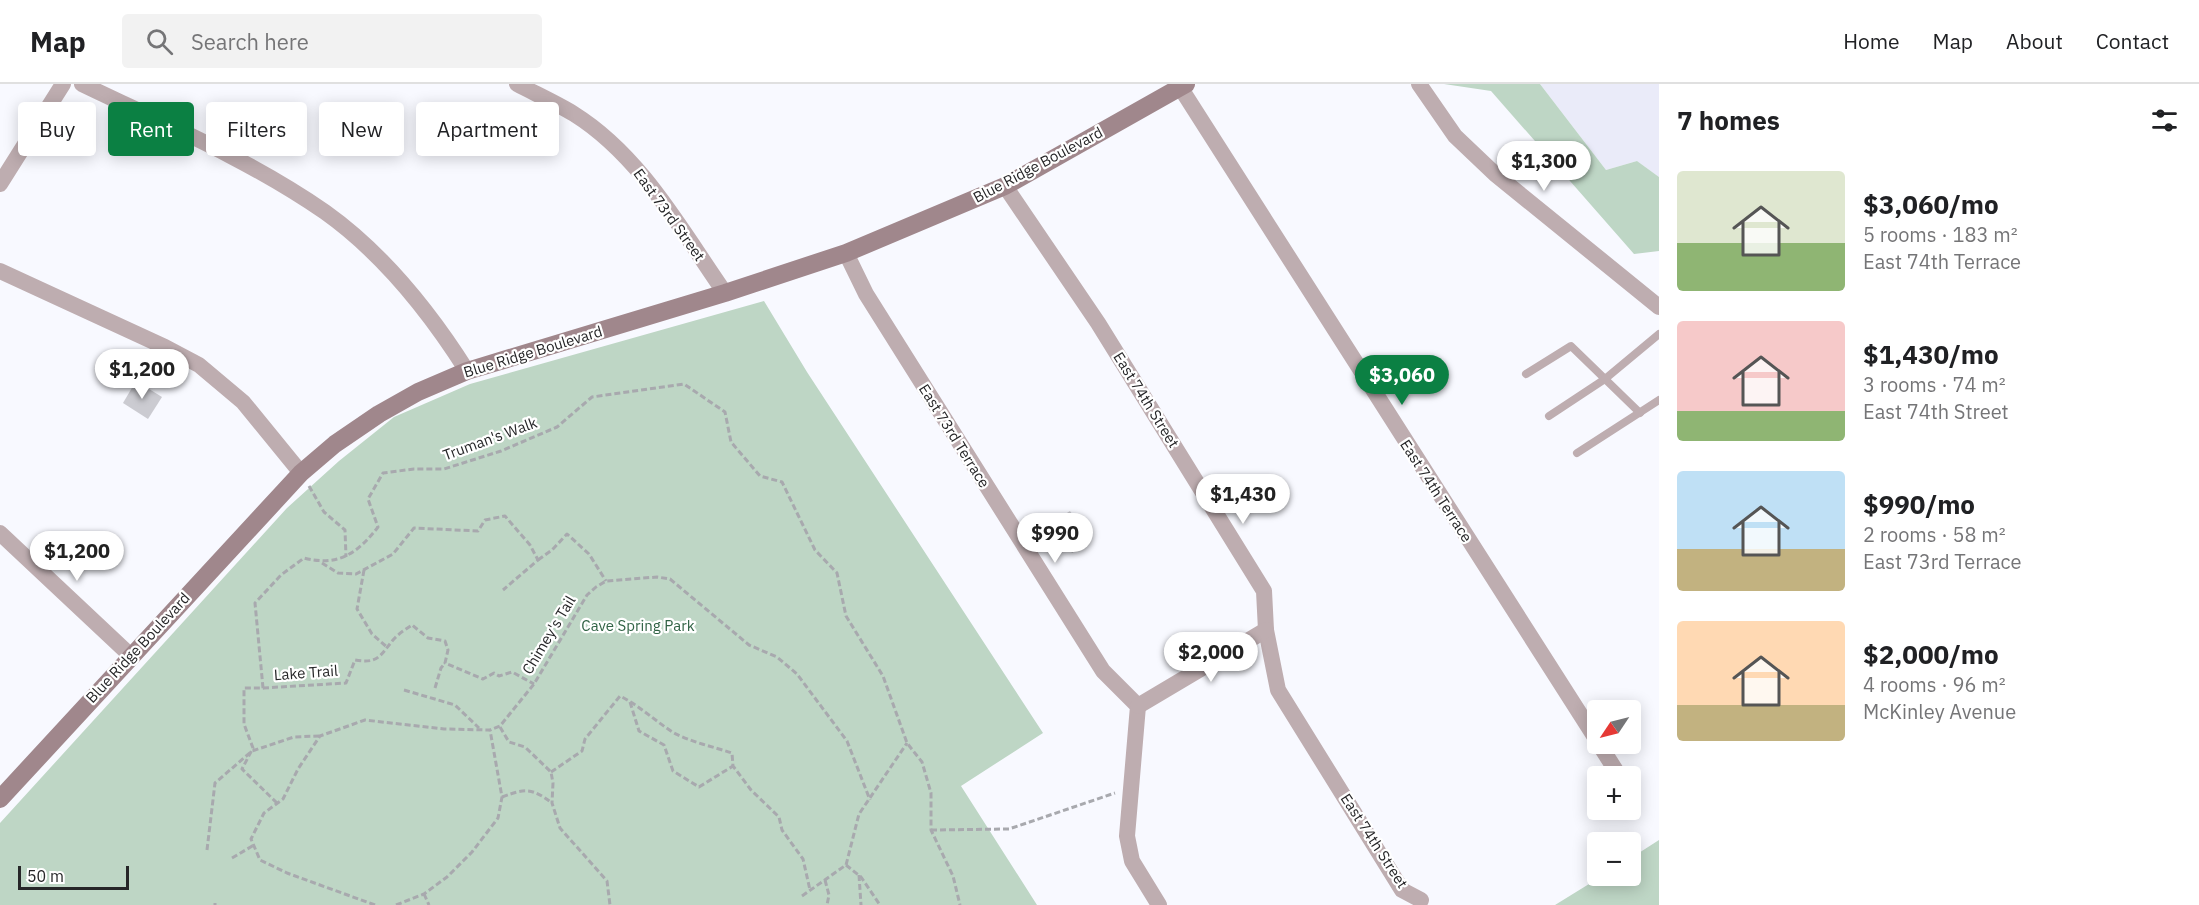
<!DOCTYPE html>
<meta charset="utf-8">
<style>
:root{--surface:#fff;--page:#f2f2f2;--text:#202124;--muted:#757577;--line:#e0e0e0;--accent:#0b8043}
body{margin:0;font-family:"IBM Plex Sans",sans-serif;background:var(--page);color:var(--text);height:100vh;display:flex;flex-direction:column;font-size:22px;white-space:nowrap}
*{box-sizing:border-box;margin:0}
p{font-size:20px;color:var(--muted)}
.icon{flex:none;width:33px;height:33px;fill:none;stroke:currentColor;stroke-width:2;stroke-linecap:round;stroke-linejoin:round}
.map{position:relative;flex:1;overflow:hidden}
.panel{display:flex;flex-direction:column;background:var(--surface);width:540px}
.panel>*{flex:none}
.guide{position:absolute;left:18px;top:18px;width:570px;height:54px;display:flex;gap:12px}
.needle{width:39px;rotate:235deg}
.tools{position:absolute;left:1587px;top:616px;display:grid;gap:12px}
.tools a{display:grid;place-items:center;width:54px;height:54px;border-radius:6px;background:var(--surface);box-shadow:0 3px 15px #0003;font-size:30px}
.scale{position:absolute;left:18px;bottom:15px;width:111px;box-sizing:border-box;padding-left:6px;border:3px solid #262628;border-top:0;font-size:16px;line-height:21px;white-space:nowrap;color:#262628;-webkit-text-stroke:4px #fff;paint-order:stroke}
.price{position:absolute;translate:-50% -51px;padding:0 14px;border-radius:21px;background:#fff;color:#222;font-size:20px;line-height:39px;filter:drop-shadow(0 2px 3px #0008)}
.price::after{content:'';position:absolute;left:50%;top:36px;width:18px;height:14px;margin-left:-9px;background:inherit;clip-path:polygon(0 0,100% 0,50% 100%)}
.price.active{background:var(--accent);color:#fff}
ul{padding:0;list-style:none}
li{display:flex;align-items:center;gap:18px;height:150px;padding:0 18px}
li span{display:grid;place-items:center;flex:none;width:168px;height:120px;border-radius:6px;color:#555}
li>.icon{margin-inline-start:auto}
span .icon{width:72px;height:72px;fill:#fffc;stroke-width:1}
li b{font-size:26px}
h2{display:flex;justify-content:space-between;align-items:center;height:72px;padding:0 18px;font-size:26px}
.tag{padding:0 21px;border-radius:6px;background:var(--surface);box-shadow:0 3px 15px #0003;font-size:21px;line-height:54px}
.tag.active{background:var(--accent);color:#fff}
header{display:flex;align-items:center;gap:36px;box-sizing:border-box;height:84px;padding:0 30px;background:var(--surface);border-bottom:2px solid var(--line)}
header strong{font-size:28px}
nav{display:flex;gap:33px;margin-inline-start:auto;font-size:21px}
.search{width:420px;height:54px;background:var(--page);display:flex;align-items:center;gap:15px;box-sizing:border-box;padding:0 21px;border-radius:6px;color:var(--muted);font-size:22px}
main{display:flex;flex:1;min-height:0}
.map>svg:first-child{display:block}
.built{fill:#eaebf9}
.green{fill:#bed6c5}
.building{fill:#cbcbd1}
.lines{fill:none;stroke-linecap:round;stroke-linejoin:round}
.path{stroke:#a8a9ae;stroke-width:3;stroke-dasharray:6 3;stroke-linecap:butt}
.lane{stroke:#beadb0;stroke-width:8}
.street{stroke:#beadb0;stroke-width:16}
.secondary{stroke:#a0878c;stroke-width:18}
.labels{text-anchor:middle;stroke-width:4.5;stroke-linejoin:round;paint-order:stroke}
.street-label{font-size:15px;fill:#262628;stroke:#fff}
.park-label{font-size:15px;fill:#306244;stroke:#fff}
</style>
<header>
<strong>Map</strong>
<div class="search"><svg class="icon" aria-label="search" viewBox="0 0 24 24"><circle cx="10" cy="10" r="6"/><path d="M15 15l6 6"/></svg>Search here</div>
<nav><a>Home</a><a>Map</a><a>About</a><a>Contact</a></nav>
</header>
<main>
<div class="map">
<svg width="1659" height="821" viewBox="0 0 1659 821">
<rect width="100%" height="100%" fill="#f8f9ff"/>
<path class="built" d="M 1540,0 L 1659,0 L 1659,93 L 1637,77 L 1606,86 Z"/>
<g class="green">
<path d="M 1444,0 L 1540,0 L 1606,86 L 1637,77 L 1659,93 L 1659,167 L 1634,170 L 1491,7 Z"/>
<path d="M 764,217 L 807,288 L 1043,649 L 961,702 L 1037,821 L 0,821 L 0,739 L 287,424 L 339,377 L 394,333 L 470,300 Z"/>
<path d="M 1659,756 L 1659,821 L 1555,821 L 1602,792 L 1630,792 L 1631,774 Z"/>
</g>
<g class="building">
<path d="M 136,297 L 162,313 L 148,335 L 123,319 Z"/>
<path d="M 1070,427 L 1090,458 L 1072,469 L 1053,438 Z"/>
</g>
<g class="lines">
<g class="path">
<path d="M 309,402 L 324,428 L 345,446 L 346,473"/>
<path d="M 538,476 L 552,466 L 567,450 L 589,470 L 606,497"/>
<path d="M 322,479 L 338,489 L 356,490 L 393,470 L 414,444 L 478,447 L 485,436 L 505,432 L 530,461 L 538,476 L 503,506"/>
<path d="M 364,486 L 357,525 L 372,550 L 388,564"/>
<path d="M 263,604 L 346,599 L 355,576 C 378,580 380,572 393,556 C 398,550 406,545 412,541 L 428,554 L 445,557 L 448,566 L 445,579 L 483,595 L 494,589 L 499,592 L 512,588 L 534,600"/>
<path d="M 435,604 L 441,584 L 445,579"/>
<path d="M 404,606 L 455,621 L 479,644"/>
<path d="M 630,618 L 639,647 L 664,661 L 673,687 L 699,703 L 733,682"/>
<path d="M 500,643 L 509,658 L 525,663 L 551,688 L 553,699 L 552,719 L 560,744 L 607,797 L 610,821"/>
<path d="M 551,688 L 582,667 L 585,655 L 620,612 C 640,622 655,637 674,649 C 691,658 714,663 732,669 L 733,682 L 751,706 L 779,733 L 782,746 L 803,775 L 810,806"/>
<path d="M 502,713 C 526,704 532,704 552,719"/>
<path d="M 277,719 L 242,685 L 253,664 L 244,640 L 244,604 L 263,604 L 255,519 L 281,491 L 304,474 C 338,483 358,469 378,443 L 368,415 L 383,389 L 414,385 L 444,385 L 501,367 L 557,343 L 592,313 L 684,300 L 725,328 L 731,358 L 760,392 L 782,398 L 815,466 L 837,489 L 846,532 L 883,592 L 907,659 L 922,678 L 931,709 L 931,746 L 953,792 L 960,821"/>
<path d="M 931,746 L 1009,745 L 1115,709"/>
<path d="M 207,766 L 215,699 L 252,667 L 294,653 L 320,652"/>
<path d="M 232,774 L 254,761"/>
<path d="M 846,781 L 861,793 L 880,821"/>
<path d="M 859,791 L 861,821"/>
<path d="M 825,796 L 829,811 L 827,821"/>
<path d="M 424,810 L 429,821"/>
<path d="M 802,812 L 846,781 L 859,730 L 907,659"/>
<path d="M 215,821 L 215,819"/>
<path d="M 375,821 L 287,789 L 260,776 L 251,755 L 264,729 L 283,715 L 298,685 L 320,652 L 365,636 L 444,645 L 490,646 L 500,642 L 534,600 L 587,511 L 596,503 L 606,497 L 657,493 L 670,495 L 749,561 L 777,573 L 797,590 L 847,657 L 870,716"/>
<path d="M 396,821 L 424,810 L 447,793 L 472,768 L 498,734 L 502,713 L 490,646"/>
</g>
<g class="lane">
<path d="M 1526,290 L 1571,262 L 1605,295 L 1549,332"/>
<path d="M 1640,329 L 1605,295 L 1659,250"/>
<path d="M 1577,369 L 1659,316"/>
</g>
<g class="street">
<path d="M 82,0 C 165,40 250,76 325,128 C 384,170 429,227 467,287"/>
<path d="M 517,0 C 536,10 556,19 574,30 C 641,72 681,146 725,209"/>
<path d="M 1419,0 L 1455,52 L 1495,90 L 1659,223"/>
<path d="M 1180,3 L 1598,658"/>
<path d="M 0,100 L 63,0"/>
<path d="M 1005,102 L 1098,239 L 1264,507 L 1266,546 L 1278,606 L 1402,806 L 1421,816"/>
<path d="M 846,169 L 866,210 L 1103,587 L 1138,622 L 1127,752 L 1132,777 L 1159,821"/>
<path d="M 0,187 L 165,263 L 199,281 L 243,318 L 301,389"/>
<path d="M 0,449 L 131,572"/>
<path d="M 1138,622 L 1266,546"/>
<path d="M 1599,660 L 1620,693"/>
</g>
<path class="secondary" d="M 0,715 L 301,389 L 335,360 L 379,330 L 418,308 L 467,287 L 725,209 L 846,169 L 1005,102 L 1186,0"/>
</g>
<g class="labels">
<g class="street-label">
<text transform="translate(1038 81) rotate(-28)" y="5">Blue Ridge Boulevard</text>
<text transform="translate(669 131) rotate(54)" y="5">East 73rd Street</text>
<text transform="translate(533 268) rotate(-17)" y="5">Blue Ridge Boulevard</text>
<text transform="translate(1146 316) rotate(58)" y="5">East 74th Street</text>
<text transform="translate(954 352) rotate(58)" y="5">East 73rd Terrace</text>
<text transform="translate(490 355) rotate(-20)" y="5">Truman's Walk</text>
<text transform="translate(1436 407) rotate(57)" y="5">East 74th Terrace</text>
<text transform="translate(549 551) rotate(-59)" y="5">Chimey's Tail</text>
<text transform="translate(138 564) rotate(-47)" y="5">Blue Ridge Boulevard</text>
<text transform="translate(306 589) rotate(-4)" y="5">Lake Trail</text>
<text transform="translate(1374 757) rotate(57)" y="5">East 74th Street</text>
</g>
<g class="park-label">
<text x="638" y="547">Cave Spring Park</text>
</g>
</g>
</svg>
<div class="tools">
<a><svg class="needle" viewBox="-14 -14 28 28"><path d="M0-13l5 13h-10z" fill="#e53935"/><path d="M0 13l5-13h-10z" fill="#757577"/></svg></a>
<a>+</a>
<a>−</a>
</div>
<div class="scale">50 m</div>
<b class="price" style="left:1544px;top:108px">$1,300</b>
<b class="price" style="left:142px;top:316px">$1,200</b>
<b class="price active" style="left:1402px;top:322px">$3,060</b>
<b class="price" style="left:1243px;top:441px">$1,430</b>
<b class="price" style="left:1055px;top:480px">$990</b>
<b class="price" style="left:77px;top:498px">$1,200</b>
<b class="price" style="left:1211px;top:599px">$2,000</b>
<div class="guide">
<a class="tag">Buy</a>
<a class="tag active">Rent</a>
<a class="tag">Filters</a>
<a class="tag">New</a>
<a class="tag">Apartment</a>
</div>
</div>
<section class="panel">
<h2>7 homes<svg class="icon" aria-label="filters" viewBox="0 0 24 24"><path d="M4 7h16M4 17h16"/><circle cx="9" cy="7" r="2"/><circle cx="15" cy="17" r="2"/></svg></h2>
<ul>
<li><span style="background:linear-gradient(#dfe7d0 60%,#8fb573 0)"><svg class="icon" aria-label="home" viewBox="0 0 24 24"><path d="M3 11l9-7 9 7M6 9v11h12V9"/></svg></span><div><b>$3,060/mo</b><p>5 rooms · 183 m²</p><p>East 74th Terrace</p></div></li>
<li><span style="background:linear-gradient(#f6c9c9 75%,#8fb573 0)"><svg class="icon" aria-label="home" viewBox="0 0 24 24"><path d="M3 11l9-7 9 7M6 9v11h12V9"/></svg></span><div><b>$1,430/mo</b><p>3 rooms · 74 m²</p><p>East 74th Street</p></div></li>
<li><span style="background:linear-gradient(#bfe0f5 65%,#c2b280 0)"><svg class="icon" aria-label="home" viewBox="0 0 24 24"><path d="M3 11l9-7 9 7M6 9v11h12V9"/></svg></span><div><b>$990/mo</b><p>2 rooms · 58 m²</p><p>East 73rd Terrace</p></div></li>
<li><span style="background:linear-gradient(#ffd9b3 70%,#c2b280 0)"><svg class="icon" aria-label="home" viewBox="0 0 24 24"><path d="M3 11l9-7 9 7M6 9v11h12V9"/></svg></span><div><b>$2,000/mo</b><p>4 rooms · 96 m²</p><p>McKinley Avenue</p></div></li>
</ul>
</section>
</main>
